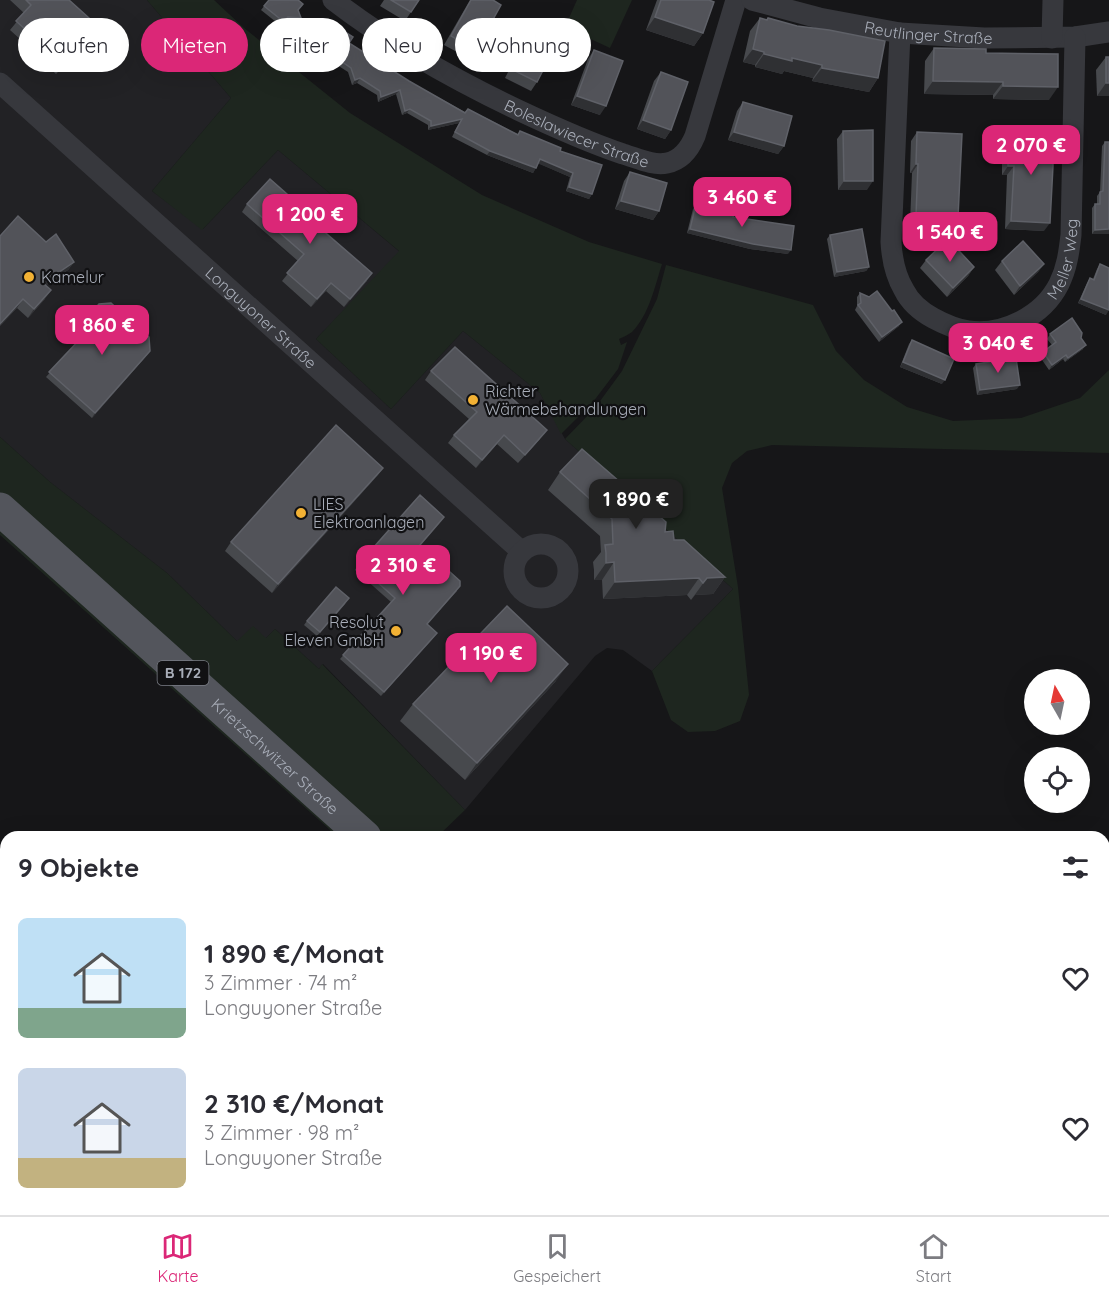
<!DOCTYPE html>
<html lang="de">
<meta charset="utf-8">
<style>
:root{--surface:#fff;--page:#f2f2f3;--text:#2b2b33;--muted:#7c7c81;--line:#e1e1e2;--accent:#db2777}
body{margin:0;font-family:Quicksand,sans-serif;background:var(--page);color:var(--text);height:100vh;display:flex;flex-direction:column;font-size:22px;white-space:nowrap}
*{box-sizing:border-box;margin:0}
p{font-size:20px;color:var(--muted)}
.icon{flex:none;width:33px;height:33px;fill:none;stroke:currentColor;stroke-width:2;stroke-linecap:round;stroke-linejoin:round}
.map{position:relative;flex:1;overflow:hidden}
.details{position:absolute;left:0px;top:831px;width:1110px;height:384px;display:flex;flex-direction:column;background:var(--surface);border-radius:18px 18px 0 0;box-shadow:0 6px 24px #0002}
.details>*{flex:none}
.hud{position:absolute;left:18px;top:18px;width:600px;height:54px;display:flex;gap:12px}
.needle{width:39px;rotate:351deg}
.controls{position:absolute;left:1024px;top:669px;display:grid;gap:12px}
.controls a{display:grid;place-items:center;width:66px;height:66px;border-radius:50%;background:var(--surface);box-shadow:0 6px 24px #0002;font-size:30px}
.price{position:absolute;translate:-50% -51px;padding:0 14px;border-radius:12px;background:var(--accent);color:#fff;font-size:20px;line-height:39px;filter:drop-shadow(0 2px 3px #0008)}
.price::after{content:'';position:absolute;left:50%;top:36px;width:18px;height:14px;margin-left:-9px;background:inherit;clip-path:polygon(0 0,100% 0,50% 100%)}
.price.on{background:#222;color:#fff}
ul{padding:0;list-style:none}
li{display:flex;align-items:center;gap:18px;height:150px;padding:0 18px}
li span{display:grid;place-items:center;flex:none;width:168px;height:120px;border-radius:9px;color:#555}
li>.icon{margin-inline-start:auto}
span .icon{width:72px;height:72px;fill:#fffc;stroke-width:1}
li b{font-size:26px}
h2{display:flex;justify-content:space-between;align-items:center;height:72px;padding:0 18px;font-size:26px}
.tag{padding:0 21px;border-radius:27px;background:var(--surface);box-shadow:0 6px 24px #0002;font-size:21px;line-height:54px}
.tag.on{background:var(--accent);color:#fff}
.tabs{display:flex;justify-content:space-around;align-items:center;height:84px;border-top:2px solid var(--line);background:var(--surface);font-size:16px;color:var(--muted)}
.tabs a{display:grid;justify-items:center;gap:3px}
.tabs .on{color:var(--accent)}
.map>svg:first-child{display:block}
.built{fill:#222225}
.green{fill:#1e261f}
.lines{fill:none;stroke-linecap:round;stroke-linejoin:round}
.street{stroke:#37383d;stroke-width:21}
.primary{stroke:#53555c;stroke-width:33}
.wall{fill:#47494d}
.shaded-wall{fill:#2f3033}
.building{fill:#525359;stroke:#5f6168;stroke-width:1.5}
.poi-dot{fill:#f2b134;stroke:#111113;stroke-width:2}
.labels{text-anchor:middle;stroke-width:4.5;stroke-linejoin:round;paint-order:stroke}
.shield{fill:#111113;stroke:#7b7e86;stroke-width:1.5}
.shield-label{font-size:15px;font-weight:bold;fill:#a8adb8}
.street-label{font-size:16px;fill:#a8adb8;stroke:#111113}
.poi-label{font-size:16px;fill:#a8adb8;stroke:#111113;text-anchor:start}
</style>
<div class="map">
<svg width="1109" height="1215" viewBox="0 0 1109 1215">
<rect width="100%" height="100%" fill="#161618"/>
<path class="built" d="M 0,0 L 147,0 L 231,98 L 152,191 L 203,229 L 278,150 L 400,252 L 316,339 L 391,409 L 463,331 L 540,393 L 565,439 L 733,589 L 652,671 L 623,650 L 607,648 L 595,656 L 465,810 L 323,664 L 319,669 L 275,629 L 266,638 L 238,642 L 167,573 L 50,482 L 0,437 Z"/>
<g class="green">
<path d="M 147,0 L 214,0 L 244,28 L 350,113 L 482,195 L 589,242 L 662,264 C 655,286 649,315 632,332 C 628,335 623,337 619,339 L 621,345 L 627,342 L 618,369 L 593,402 L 561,434 L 540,393 L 463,331 L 391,409 L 316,339 L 399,251 L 278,150 L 202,230 L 152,191 L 231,98 Z"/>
<path d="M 577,0 L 632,0 L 610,48 L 565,27 Z"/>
<path d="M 666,265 L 813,305 L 836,351 L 864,380 L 907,407 L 953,421 L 1021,418 L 1080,398 L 1109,370 L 1109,453 L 772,445 L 747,451 L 732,463 L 722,488 L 738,587 L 749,695 L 740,721 L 715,731 L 688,732 L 671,720 L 652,671 L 733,589 L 565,439 L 595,408 L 622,371 L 657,299 Z"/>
<path d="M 0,437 L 50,482 L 167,573 L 237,641 L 253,626 L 266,638 L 275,629 L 319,669 L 322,664 L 465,810 L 437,837 L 382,837 L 0,493 Z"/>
<path d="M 0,520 L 351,837 L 335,837 L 329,829 L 0,535 Z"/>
</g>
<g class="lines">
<g class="street">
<path id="s1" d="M 333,0 C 390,44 453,79 518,110 C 552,126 587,142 623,154 C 637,158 653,166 667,163 C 682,160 690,148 695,136 L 736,0"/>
<path id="s2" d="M 752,0 L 819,18 L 900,33 L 984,38 L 1075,37 L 1109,32"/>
<path id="s3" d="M 900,33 L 891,242 C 892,260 895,275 904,290 C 910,302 922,312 933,318 C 944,324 955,329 968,331 C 1003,336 1043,316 1059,284 C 1067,268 1069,252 1071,235 L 1075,37"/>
<path d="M 1052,38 L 1053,0"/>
<path id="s4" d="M 0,83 L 522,552"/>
<circle cx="541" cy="571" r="27"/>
</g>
<g class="primary">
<path id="s5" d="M 0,509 L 365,837"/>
<path d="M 825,1209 L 832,1215"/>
</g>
</g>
<g class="wall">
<path d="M 10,0 L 69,0 L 93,36 L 71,61 L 70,60 L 56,74 L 40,59 L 41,58 L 10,30 L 24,13 Z"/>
<path d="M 269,0 L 298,11 L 298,22 L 285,22 L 281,26 L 261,10 Z"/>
<path d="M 384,0 L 419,0 L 405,21 L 380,6 Z"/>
<path d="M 470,0 L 493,0 L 476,50 L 470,59 L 444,45 Z"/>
<path d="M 657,0 L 709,0 L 703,33 L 694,46 L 646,30 Z"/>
<path d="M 760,18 L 767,20 L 768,18 L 878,78 L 869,92 L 812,81 L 813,78 L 784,71 L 782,74 L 755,67 L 755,65 L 743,62 L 750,31 Z"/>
<path d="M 535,23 L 537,82 L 531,91 L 505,78 L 529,31 Z"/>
<path d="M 316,31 L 349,43 L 409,81 L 465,112 L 468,109 L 518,134 L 520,131 L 560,151 L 592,194 L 589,199 L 566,191 L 570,177 L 538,163 L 533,173 L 487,155 L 452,137 L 459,123 L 428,130 L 428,125 L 407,113 L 402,115 L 396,94 L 378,102 L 377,95 L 357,83 L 352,85 L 348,72 L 317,52 L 313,35 Z"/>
<path d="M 934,48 L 986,53 L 1049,100 L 993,99 L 993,95 L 924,94 L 925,61 Z"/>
<path d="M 594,50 L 600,115 L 571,105 L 588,59 Z"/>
<path d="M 1106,57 L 1109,57 L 1109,96 L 1097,96 L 1096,70 Z"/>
<path d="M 661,72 L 671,130 L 665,139 L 637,129 L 654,81 Z"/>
<path d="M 743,102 L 784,146 L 778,154 L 728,140 L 737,111 Z"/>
<path d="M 843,131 L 867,190 L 838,190 L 837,139 Z"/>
<path d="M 917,132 L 958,217 L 952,225 L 910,224 L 912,173 L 910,173 L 911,141 Z"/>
<path d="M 1008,133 L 1044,231 L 1005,229 L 1007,175 L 1002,175 L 1002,142 Z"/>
<path d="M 1105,142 L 1109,234 L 1092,234 L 1092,208 L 1095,204 L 1097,204 L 1097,196 L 1100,192 L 1102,146 Z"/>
<path d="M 630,172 L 659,211 L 653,220 L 615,209 L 624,181 Z"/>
<path d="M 247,204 L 312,221 L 367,281 L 344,307 L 326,291 L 311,307 L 282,281 L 298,261 L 242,212 Z"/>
<path d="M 696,204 L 733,217 L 788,254 L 750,249 L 687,233 L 693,209 Z"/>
<path d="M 830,235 L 869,267 L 866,271 L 834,277 L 827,239 Z"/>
<path d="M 0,236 L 46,242 L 74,262 L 68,270 L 46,285 L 45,299 L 28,318 L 17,308 L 0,326 Z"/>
<path d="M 926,260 L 974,267 L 968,276 L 947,297 L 920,268 Z"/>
<path d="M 1002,261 L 1044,264 L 1038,272 L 1014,295 L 995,270 Z"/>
<path d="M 1100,264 L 1106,315 L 1078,303 L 1087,283 L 1090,278 L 1093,279 L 1097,269 Z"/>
<path d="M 860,293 L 892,311 L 899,326 L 879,342 L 855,310 L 857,306 L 857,297 Z"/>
<path d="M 81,324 L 147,355 L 92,418 L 46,377 L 79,340 L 77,329 Z"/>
<path d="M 1050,334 L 1081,338 L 1083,349 L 1065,362 L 1063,359 L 1049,370 L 1040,357 L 1043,352 L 1052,345 L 1047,339 Z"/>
<path d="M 912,340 L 942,384 L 900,367 L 909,344 Z"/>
<path d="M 976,364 L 1017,389 L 977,395 L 973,368 Z"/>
<path d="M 431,371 L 540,439 L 518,463 L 497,444 L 476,468 L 448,443 L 454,435 L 469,419 L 425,380 Z"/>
<path d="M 383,468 L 377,476 L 272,593 L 225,551 L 231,542 Z"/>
<path d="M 560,472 L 665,532 L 674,540 L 725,577 L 713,594 L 695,595 L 691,600 L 687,595 L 603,599 L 602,580 L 594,580 L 594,570 L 593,562 L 601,552 L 600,536 L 548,490 Z"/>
<path d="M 441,521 L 420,545 L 457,591 L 427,624 L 434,637 L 381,696 L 340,659 L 391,602 L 355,570 L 358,565 Z"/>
<path d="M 346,603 L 317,636 L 304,625 L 307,621 Z"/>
<path d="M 556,681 L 465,780 L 400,721 L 413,704 Z"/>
</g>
<g class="shaded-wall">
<path d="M 288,17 L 301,18 L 298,22 L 285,22 Z"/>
<path d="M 655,17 L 703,33 L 694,46 L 646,30 Z"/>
<path d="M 99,27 L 93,36 L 71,61 L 77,52 Z"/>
<path d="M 753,49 L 764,52 L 755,65 L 743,62 Z"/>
<path d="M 76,51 L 70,60 L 56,74 L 63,66 Z"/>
<path d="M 764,54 L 792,58 L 822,65 L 813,78 L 784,71 L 782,74 L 755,67 Z"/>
<path d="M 822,68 L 878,78 L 869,92 L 812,81 Z"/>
<path d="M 360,78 L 357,83 L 352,85 L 355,80 Z"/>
<path d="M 933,81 L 1003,82 L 993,95 L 924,94 Z"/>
<path d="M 1106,83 L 1109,83 L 1109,96 L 1097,96 Z"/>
<path d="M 1003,86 L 1058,87 L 1049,100 L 993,99 Z"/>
<path d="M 400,90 L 396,94 L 378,102 L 381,97 Z"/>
<path d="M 577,96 L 606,106 L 600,115 L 571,105 Z"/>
<path d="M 410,109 L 407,113 L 402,115 L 405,111 Z"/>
<path d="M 462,119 L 459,123 L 428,130 L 431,126 Z"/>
<path d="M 643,120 L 671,130 L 665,139 L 637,129 Z"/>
<path d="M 734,132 L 784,146 L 778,154 L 728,140 Z"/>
<path d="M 490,151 L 536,168 L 533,173 L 487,155 Z"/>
<path d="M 540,159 L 573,173 L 570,177 L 537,163 Z"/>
<path d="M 916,164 L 918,164 L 912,173 L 910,173 Z"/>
<path d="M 1008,166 L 1014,166 L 1007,175 L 1002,175 Z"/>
<path d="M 844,181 L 873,181 L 867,190 L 838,190 Z"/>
<path d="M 569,187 L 592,194 L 589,199 L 566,191 Z"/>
<path d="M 621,201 L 659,211 L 653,220 L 615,209 Z"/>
<path d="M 916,215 L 958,217 L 952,225 L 910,224 Z"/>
<path d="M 1011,221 L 1050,223 L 1044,231 L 1005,229 Z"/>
<path d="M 690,229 L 791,250 L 788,254 L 750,249 L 687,233 Z"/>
<path d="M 1109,229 L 1109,234 L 1092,234 L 1095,230 Z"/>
<path d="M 74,262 L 68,270 L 37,292 L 43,283 Z"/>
<path d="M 1044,264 L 1038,272 L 1014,295 L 1020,286 Z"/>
<path d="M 869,267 L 866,271 L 834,277 L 837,272 Z"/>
<path d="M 974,267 L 968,276 L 947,297 L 953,288 Z"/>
<path d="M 372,273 L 367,281 L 344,307 L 350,299 Z"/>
<path d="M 331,283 L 326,291 L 311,307 L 317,299 Z"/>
<path d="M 51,290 L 45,299 L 28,318 L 34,309 Z"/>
<path d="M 23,299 L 17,308 L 0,326 L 0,324 Z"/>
<path d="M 1081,299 L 1109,310 L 1106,315 L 1078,303 Z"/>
<path d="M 902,322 L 899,326 L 879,342 L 882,337 Z"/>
<path d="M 1086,345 L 1083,349 L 1065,362 L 1068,358 Z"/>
<path d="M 150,351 L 147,355 L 92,418 L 95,413 Z"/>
<path d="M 1066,355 L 1063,359 L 1049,370 L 1052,365 Z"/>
<path d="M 903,362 L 945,380 L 942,384 L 900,367 Z"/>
<path d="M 1020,385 L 1017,389 L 977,395 L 980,390 Z"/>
<path d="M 504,435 L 497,444 L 476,468 L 482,460 Z"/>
<path d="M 383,468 L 377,476 L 272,593 L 278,584 Z"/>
<path d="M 614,562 L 602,580 L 594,580 L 606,563 Z"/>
<path d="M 725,577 L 713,594 L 695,595 L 691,600 L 707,578 Z"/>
<path d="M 699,578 L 687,595 L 603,599 L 615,582 Z"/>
<path d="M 437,633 L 434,637 L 381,696 L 384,692 Z"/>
<path d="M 568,664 L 556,681 L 465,780 L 477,763 Z"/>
</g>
<g class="building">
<path d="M 26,0 L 69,0 L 99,27 L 77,52 L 76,51 L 63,66 L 46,51 L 47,49 L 16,21 L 31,5 Z"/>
<path d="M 269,0 L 298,0 L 303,4 L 298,10 L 301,18 L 288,17 L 284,22 L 264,6 Z"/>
<path d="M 391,0 L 419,0 L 411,12 Z"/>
<path d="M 471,0 L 493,0 L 501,5 L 476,50 L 451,36 Z"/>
<path d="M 661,0 L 709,0 L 714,2 L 703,33 L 655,17 Z"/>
<path d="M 760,18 L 767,20 L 768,18 L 797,26 L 829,30 L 885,41 L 878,78 L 822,68 L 822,65 L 792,58 L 792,61 L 764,54 L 764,52 L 753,49 Z"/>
<path d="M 328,21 L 353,37 L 349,43 L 409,81 L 465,113 L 468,109 L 518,135 L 520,131 L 561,148 L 560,151 L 602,165 L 592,194 L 569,187 L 573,173 L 540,159 L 536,168 L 490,151 L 455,132 L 462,119 L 431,126 L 431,121 L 410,109 L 405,111 L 400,90 L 381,97 L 380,91 L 360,78 L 355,80 L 351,68 L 320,47 L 316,31 L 322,30 Z"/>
<path d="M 535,23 L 561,35 L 537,82 L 511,69 Z"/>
<path d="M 934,48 L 986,49 L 986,53 L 1058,54 L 1058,87 L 1003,86 L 1003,82 L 933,81 Z"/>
<path d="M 594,50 L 623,61 L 606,106 L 577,96 Z"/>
<rect x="1106" y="57" width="3" height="26"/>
<path d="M 661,72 L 688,82 L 671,130 L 643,120 Z"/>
<path d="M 743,102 L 792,116 L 784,146 L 734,132 Z"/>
<path d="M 873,130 L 873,181 L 844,181 L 843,131 Z"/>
<path d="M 917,132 L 962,134 L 958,217 L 916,215 L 918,164 L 916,164 Z"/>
<path d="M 1008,133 L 1053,133 L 1053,166 L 1050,223 L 1011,221 L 1014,166 L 1008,166 Z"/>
<path d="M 1105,142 L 1109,142 L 1109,229 L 1095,230 L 1095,204 L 1100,204 L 1100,192 L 1103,191 Z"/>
<path d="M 630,172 L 667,183 L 659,211 L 621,201 Z"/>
<path d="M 270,179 L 314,218 L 312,221 L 372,273 L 350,299 L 331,283 L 317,299 L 287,273 L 304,254 L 247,204 Z"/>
<path d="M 696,204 L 734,214 L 733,217 L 794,226 L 791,250 L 753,244 L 690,229 Z"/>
<path d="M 18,216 L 46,242 L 56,234 L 74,262 L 43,283 L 51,290 L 34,309 L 23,299 L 0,324 L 0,236 Z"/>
<path d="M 862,229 L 869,267 L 837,272 L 830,235 Z"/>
<path d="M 948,239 L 974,267 L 953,288 L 926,260 Z"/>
<path d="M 1023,241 L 1044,264 L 1020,286 L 1002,261 Z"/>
<path d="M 1100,264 L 1109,268 L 1109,310 L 1081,299 L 1090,278 L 1094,280 Z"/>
<path d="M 877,291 L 892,311 L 894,310 L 902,322 L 882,337 L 858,305 L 861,303 L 860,293 L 869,297 Z"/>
<path d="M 111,303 L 149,337 L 150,351 L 95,413 L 49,372 L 82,337 L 81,324 L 99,304 Z"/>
<path d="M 1072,318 L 1082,333 L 1081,338 L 1086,345 L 1068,358 L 1066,355 L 1052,365 L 1043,352 L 1056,342 L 1050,334 Z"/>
<path d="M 912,340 L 954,359 L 945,380 L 903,362 Z"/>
<path d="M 455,347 L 547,430 L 525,455 L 504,435 L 482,460 L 454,435 L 477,412 L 431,371 Z"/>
<path d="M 1016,358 L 1020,385 L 980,390 L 976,364 Z"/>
<path d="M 336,425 L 383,468 L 278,584 L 231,542 Z"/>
<path d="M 582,449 L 666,522 L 665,532 L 673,531 L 674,540 L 684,540 L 725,577 L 707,578 L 703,583 L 699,578 L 615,582 L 614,562 L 606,563 L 606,553 L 605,545 L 613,544 L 612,519 L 560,472 Z"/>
<path d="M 420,495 L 444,517 L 420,545 L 460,581 L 460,586 L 427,624 L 437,633 L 384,692 L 343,655 L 395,598 L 358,565 Z"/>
<path d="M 336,587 L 349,598 L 320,632 L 307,621 Z"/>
<path d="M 507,606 L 568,664 L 477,763 L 413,704 Z"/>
</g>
<g class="poi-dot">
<circle cx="29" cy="277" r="6"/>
<circle cx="473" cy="400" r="6"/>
<circle cx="301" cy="513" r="6"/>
<circle cx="396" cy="631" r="6"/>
</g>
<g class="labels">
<rect class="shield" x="157.5" y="661" width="51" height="24" rx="4.5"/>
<g class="shield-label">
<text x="183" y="678">B 172</text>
</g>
<g class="street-label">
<text dy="6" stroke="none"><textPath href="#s2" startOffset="180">Reutlinger Straße</textPath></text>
<text dy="6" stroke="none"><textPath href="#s1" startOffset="279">Boleslawiecer Straße</textPath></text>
<text dy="6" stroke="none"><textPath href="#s3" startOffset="472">Meller Weg</textPath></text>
<text dy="6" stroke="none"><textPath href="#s4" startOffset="351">Longuyoner Straße</textPath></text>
<text dy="6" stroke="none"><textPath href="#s5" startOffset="370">Krietzschwitzer Straße</textPath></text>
</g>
<g class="poi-label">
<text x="41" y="283">Kamelur</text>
<text x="485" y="397">Richter<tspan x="485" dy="18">Wärmebehandlungen</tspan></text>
<text x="313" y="510">LIES<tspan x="313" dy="18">Elektroanlagen</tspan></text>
<text x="384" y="628" text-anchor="end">Resolut<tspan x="384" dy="18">Eleven GmbH</tspan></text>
</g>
</g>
</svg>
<div class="controls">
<a><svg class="needle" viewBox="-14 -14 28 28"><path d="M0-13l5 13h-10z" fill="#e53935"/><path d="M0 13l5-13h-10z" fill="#7c7c81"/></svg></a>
<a><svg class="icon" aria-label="locate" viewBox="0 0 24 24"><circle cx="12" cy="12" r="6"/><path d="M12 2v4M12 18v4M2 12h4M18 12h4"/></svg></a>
</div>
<b class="price" style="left:1031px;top:176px">2 070 €</b>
<b class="price" style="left:742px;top:228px">3 460 €</b>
<b class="price" style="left:310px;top:245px">1 200 €</b>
<b class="price" style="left:950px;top:263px">1 540 €</b>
<b class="price" style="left:102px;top:356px">1 860 €</b>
<b class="price" style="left:998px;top:374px">3 040 €</b>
<b class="price on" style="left:636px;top:530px">1 890 €</b>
<b class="price" style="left:403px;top:596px">2 310 €</b>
<b class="price" style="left:491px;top:684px">1 190 €</b>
<div class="hud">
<a class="tag">Kaufen</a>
<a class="tag on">Mieten</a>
<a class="tag">Filter</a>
<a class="tag">Neu</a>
<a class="tag">Wohnung</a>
</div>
<section class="details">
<h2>9 Objekte<svg class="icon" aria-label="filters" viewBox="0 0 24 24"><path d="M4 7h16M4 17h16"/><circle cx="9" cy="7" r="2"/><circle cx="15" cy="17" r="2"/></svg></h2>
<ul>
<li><span style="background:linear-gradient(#bfe0f5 75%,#7fa58c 0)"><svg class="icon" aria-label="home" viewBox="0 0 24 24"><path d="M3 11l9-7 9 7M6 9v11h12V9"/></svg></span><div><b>1 890 €/Monat</b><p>3 Zimmer · 74 m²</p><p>Longuyoner Straße</p></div><svg class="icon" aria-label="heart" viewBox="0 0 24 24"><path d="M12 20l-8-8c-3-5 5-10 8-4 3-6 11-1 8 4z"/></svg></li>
<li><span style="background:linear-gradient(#c9d6e8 75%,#c2b280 0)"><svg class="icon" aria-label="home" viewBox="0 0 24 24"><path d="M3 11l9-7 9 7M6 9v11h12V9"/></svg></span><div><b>2 310 €/Monat</b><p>3 Zimmer · 98 m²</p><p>Longuyoner Straße</p></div><svg class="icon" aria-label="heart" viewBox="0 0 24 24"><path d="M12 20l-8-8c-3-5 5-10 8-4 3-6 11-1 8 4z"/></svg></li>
</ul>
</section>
</div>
<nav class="tabs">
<a class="on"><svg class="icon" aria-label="map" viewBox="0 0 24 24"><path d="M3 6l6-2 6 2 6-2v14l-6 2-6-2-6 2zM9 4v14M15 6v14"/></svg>Karte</a>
<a><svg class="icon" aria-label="saved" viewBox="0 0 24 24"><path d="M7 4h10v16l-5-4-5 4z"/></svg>Gespeichert</a>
<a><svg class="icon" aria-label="home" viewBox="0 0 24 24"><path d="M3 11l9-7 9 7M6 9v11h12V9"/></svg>Start</a>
</nav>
